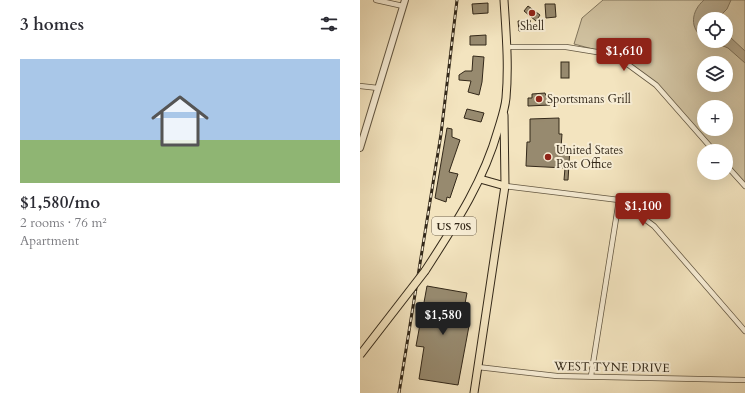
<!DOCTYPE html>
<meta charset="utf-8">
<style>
:root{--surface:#fff;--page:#f7f7f7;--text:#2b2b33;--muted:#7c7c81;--line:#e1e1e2;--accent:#8f2418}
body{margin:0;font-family:Cardo,serif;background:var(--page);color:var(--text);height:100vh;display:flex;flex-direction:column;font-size:15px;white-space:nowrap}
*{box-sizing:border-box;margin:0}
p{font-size:13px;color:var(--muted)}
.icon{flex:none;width:22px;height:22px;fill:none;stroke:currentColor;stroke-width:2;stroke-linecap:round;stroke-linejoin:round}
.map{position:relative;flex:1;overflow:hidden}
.details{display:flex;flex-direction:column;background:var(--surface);width:360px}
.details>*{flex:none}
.fabs{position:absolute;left:337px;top:12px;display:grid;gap:8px}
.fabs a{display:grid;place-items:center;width:36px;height:36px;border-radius:50%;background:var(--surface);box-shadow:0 4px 16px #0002;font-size:20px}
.price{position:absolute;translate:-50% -34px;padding:0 9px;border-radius:4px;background:var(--accent);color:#fff;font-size:13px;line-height:26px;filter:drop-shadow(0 1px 2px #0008)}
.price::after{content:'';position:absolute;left:50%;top:24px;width:12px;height:9px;margin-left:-6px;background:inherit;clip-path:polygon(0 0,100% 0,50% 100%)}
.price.current{background:#222;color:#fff}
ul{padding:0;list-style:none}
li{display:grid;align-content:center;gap:8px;height:212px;padding:0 20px}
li+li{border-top:1px solid var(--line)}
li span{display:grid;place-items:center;height:124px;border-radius:0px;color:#555}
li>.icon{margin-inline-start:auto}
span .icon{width:72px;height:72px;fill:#fffc;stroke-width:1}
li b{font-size:17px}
h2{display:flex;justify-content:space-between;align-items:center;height:48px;padding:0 20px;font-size:17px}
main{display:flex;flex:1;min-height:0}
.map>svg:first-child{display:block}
.green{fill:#d2c4a3;stroke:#82765e;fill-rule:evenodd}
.water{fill:#b2a487;stroke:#7f725b}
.building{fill:#978a6f;stroke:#332819}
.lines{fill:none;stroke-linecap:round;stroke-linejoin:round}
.minor-casing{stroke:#635742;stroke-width:6}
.tertiary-casing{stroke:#635742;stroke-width:8}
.primary-casing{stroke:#332819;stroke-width:9}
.minor{stroke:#f7edd5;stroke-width:4.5}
.tertiary{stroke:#f7edd5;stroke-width:6}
.primary{stroke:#f3e4bf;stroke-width:7}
.rail-casing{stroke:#332819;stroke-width:3}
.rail{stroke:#f7edd5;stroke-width:1.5;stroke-dasharray:4.5;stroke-linecap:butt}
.primary-bridge-casing{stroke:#332819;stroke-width:9;stroke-linecap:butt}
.primary-bridge{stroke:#f3e4bf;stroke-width:7}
.poi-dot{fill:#8f2418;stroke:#f7edd5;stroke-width:1.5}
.labels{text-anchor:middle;stroke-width:4;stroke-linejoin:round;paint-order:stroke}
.shield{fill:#f7edd5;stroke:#6e6351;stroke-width:1}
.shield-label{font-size:11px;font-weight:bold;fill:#332819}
.poi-label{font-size:12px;fill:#332819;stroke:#f7edd5;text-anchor:start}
.street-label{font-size:12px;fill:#332819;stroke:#f7edd5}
</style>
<main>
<section class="details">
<h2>3 homes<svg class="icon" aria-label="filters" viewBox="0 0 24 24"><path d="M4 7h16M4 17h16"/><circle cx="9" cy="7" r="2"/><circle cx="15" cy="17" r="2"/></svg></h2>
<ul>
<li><span style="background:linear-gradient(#a9c7e8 65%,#8fb573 0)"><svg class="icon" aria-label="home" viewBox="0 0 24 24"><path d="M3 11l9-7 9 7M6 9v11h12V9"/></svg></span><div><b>$1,580/mo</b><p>2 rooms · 76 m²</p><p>Apartment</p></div></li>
</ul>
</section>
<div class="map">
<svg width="385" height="393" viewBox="0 0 385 393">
<rect width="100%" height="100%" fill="#f3e4bf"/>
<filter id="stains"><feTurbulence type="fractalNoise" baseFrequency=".005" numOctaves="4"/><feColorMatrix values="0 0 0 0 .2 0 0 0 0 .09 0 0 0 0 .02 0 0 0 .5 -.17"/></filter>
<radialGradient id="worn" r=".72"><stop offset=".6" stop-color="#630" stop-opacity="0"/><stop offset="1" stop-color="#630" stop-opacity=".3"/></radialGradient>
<path class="green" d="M 243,0 L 385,0 L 385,186 L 366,165 L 366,151 L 354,151 L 296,85 L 255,55 L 214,44 L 222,18 ZM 344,19 L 366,19 L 366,41 L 344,41 ZM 344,63 L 366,63 L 366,85 L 344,85 ZM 344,107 L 366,107 L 366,129 L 344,129 Z"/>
<g class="water">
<path d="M 344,0 L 371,0 L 367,9 L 362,14 L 362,19 L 344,19 L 344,38 C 329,29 331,11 344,0 Z"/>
<path d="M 366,37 L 368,38 L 370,37 L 385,51 L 385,63 L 368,48 L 351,41 L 366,41 Z"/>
</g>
<g class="building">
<path d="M 128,3 L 128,13 L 113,14 L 112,4 Z"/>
<path d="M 185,4 L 195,4 L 196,17 L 186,18 Z"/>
<path d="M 168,6 L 180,15 L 176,21 L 164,11 Z"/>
<path d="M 170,20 L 171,30 L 159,31 L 158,21 Z"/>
<path d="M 126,35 L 126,45 L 110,45 L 110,36 Z"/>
<path d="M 113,56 L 124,57 L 122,82 L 119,95 L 108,92 L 111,81 L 99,80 L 99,75 L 105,71 L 112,71 Z"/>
<rect x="201" y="62" width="8" height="16"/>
<path d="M 185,93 L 186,96 L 188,96 L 190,105 L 168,106 L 168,98 L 172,98 L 172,94 Z"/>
<path d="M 107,109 L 124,113 L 121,122 L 104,118 Z"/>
<path d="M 199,118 L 199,134 L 202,134 L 201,148 L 210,148 L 208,180 L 204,180 L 205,168 L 166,166 L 167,142 L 170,142 L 170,119 Z"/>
<path d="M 87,128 L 92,129 L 92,137 L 100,140 L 89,172 L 98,174 L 90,198 L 87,197 L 86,202 L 75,198 Z"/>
<path d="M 67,286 L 107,293 L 101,325 L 109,326 L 98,385 L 59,379 L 64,347 L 56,346 Z"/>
</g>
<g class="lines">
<g class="minor-casing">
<g id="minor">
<path d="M 16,0 L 43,6"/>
<path d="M 147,47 L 206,47 L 255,55 L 296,85 L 354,151"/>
<path d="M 0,86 L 18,88"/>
<path d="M 366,165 L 385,186"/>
<path d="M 145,186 L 259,200 L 294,226 L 385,331"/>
<path d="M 118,367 L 197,376 L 385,380"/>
<path d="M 231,376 L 259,200"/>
</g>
</g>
<g class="tertiary-casing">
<path id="tertiary" d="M 0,148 L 45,0"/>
</g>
<g class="primary-casing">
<g id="primary">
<path d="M 120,179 L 145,186"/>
<path d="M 65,271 C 94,226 123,183 138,130 C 141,120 145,109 146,98 C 149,65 146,32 144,0"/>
<path d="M 114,393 L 145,186 L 144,115"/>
</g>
</g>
<use href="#minor" class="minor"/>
<use href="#tertiary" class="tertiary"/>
<use href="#primary" class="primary"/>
<g class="rail-casing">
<path id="rail" d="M 39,393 L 81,134 L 97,0"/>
</g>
<use href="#rail" class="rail"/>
<g class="primary-bridge-casing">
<path id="primary-bridge" d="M 0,355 L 65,271"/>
</g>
<use href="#primary-bridge" class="primary-bridge"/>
</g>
<g class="poi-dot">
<circle cx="172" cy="13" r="4"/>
<circle cx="179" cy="99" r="4"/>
<circle cx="188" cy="157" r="4"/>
</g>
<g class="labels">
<rect class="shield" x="72" y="217" width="44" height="18" rx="3"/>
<g class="shield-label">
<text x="94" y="230">US 70S</text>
</g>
<g class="poi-label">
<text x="172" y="30" text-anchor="middle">Shell</text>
<text x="187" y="103">Sportsmans Grill</text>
<text x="196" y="154">United States<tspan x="196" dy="14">Post Office</tspan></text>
</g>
<g class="street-label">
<text transform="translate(252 367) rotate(1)" y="4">WEST TYNE DRIVE</text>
</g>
</g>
<rect width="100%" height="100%" filter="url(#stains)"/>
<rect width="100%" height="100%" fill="url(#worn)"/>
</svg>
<div class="fabs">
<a><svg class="icon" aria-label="locate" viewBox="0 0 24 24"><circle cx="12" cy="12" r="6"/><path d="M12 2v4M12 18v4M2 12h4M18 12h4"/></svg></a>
<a><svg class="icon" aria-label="layers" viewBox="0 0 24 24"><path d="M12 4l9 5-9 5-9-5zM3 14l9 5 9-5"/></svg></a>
<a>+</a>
<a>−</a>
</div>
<b class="price" style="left:264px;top:72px">$1,610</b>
<b class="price" style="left:283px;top:227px">$1,100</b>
<b class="price current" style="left:83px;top:336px">$1,580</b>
</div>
</main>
